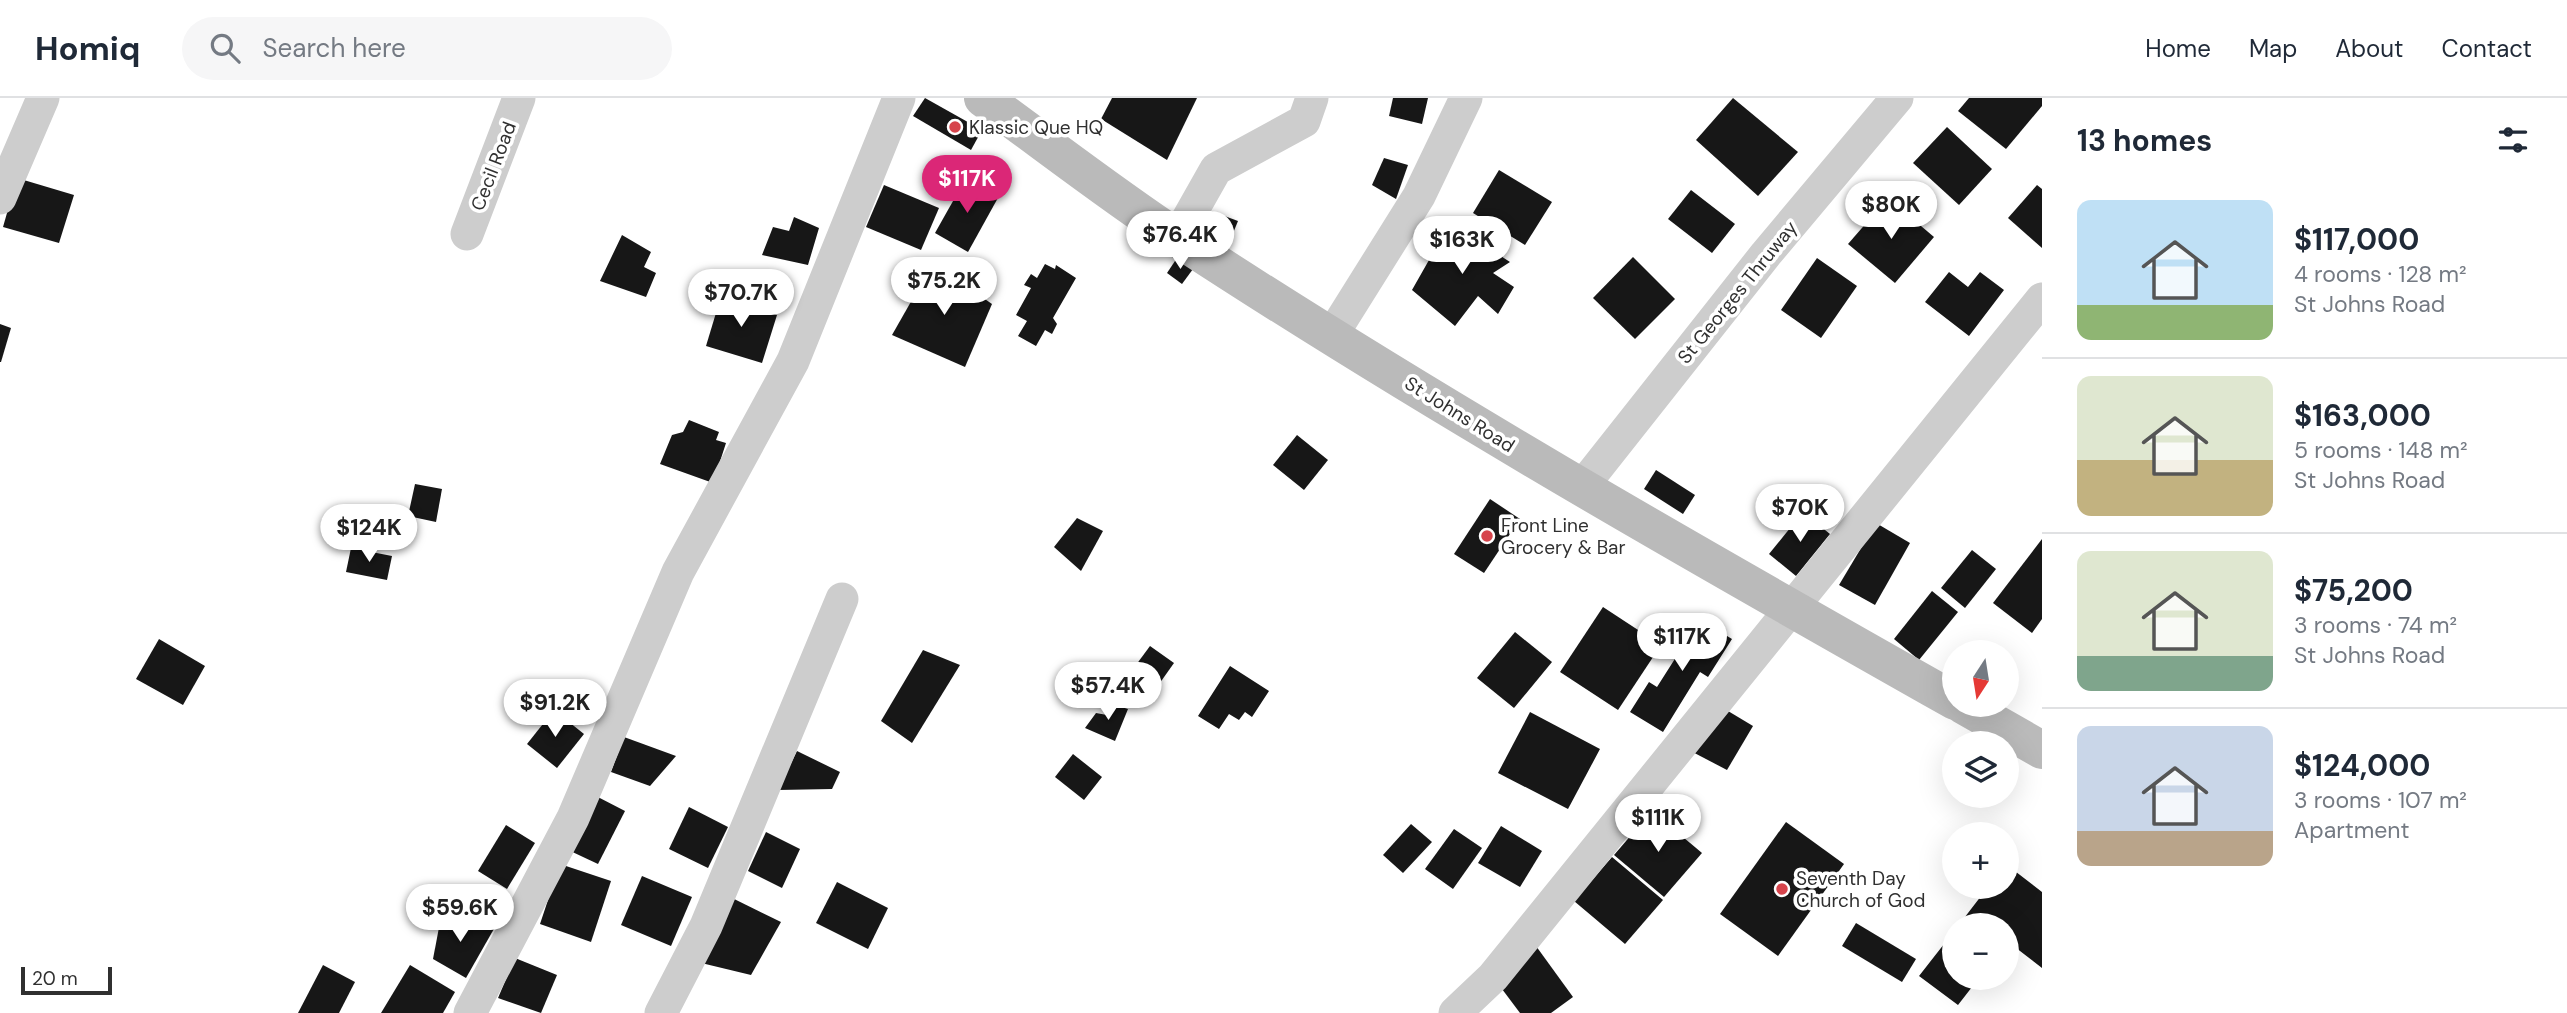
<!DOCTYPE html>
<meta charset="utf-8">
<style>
:root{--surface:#fff;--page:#f6f6f7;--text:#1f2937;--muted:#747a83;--line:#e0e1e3;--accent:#db2777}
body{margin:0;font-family:"DM Sans",sans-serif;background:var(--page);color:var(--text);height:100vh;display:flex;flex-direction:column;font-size:26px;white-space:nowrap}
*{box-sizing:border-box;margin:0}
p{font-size:23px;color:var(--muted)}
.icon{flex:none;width:38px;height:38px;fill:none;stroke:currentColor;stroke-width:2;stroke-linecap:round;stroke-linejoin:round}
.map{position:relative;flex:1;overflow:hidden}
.drawer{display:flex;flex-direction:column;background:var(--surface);width:525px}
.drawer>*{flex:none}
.needle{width:46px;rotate:192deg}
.tools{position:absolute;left:1942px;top:542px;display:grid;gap:14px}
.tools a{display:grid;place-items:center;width:77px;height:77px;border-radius:50%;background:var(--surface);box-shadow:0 7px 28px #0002;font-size:35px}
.scale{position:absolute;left:21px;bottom:18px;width:91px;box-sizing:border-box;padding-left:7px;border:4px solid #303030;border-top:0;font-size:19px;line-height:24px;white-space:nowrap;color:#303030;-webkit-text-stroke:5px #fff;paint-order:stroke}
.price{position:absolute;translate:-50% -60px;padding:0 16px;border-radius:24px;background:#fff;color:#222;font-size:23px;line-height:46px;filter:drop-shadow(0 2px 4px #0008)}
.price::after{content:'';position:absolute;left:50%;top:42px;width:21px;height:16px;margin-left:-10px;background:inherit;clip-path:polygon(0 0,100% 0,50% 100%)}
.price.current{background:var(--accent);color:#fff}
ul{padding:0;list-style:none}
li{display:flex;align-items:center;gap:21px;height:175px;padding:0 35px}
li+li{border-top:2px solid var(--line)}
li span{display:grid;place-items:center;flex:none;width:196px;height:140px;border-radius:14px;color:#555}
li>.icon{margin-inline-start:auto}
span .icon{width:84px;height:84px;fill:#fffc;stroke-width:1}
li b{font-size:30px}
h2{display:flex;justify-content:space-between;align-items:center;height:84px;padding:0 35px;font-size:30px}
header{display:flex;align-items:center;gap:42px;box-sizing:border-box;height:98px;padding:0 35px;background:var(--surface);border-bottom:2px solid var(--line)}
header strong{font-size:33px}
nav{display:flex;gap:38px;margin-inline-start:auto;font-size:24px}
.search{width:490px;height:63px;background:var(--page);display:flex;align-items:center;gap:18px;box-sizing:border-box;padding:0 24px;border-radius:38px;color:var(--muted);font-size:26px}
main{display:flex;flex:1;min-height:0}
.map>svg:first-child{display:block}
.building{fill:#171717}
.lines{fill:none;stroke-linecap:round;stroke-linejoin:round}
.street{stroke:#cdcdcd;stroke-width:33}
.secondary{stroke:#bababa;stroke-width:38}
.poi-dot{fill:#d6444c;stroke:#fff;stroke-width:2.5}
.labels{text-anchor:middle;stroke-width:7;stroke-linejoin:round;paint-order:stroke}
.poi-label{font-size:19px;fill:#303030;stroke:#fff;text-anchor:start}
.street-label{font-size:19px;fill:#303030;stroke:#fff}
</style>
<header>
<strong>Homiq</strong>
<div class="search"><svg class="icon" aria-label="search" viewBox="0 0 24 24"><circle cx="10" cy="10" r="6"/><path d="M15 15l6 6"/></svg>Search here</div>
<nav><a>Home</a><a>Map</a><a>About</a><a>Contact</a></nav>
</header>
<main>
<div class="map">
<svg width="2042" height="915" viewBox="0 0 2042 915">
<rect width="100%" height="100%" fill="#fff"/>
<g class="building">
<path d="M 925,0 L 982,32 L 971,52 L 913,18 Z"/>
<path d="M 1112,0 L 1197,0 L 1167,62 L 1101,21 Z"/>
<path d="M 1393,0 L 1428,0 L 1422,26 L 1389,18 Z"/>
<path d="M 1733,0 L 1798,54 L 1758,98 L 1696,42 Z"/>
<path d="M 1969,0 L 2042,0 L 2042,8 L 2006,51 L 1958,13 Z"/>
<path d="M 1947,29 L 1992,71 L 1959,107 L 1913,65 Z"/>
<path d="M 1384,60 L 1408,67 L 1396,101 L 1372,87 Z"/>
<path d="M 1499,72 L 1552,104 L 1525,147 L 1473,115 Z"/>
<path d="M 17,80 L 74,97 L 59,145 L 3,129 Z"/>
<path d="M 966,80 L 999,98 L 968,154 L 935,135 Z"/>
<path d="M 884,87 L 939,110 L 921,152 L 866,129 Z"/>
<path d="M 2037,87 L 2042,91 L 2042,150 L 2008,120 Z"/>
<path d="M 1691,92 L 1735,126 L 1712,155 L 1668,121 Z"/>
<path d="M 1888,100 L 1934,139 L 1895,185 L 1848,146 Z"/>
<path d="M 1211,113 L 1238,123 L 1227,150 L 1200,139 Z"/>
<path d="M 794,119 L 819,130 L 808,167 L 762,157 L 773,129 L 789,133 Z"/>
<path d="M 1450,125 L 1510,164 L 1493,175 L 1514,189 L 1498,216 L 1478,198 L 1455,228 L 1412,192 Z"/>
<path d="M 622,137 L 651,154 L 644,169 L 656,175 L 646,199 L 600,183 Z"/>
<path d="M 1633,159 L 1675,201 L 1635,241 L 1593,200 Z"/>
<path d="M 1177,160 L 1193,171 L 1182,186 L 1167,175 Z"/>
<path d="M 1817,160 L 1857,188 L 1821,240 L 1781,212 Z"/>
<path d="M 933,165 L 992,206 L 965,269 L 892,237 Z"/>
<path d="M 1045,166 L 1055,171 L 1056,167 L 1076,180 L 1053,220 L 1057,226 L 1052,236 L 1045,232 L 1036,248 L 1018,238 L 1027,223 L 1016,217 L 1031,190 L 1024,187 L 1031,176 L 1037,180 Z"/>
<path d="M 1949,174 L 1968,189 L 1980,174 L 2004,192 L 1969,238 L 1925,204 Z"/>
<path d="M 722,195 L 777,217 L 762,265 L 706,248 Z"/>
<path d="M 0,226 L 11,230 L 1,264 L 0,264 Z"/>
<path d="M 689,322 L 719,334 L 716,342 L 726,345 L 713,385 L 660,366 L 672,337 L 683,334 Z"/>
<path d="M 1297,337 L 1328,362 L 1304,392 L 1273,367 Z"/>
<path d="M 1656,372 L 1695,397 L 1683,416 L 1644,391 Z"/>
<path d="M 415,386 L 442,391 L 436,424 L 408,418 Z"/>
<path d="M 1490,401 L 1520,421 L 1484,475 L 1454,456 Z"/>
<path d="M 1803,414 L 1830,436 L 1796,478 L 1769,456 Z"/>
<path d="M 1077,420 L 1103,433 L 1081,473 L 1054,449 Z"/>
<path d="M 1876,425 L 1910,445 L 1875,507 L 1839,487 Z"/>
<path d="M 2042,441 L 2042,521 L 2032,535 L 1993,505 Z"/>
<path d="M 351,450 L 392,458 L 387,482 L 346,474 Z"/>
<path d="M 1972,452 L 1996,471 L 1965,510 L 1941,490 Z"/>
<path d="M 1932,493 L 1958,514 L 1919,562 L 1894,541 Z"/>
<path d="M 1603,509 L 1661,547 L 1618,612 L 1560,574 Z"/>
<path d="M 1694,518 L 1732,541 L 1708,579 L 1700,574 L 1663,634 L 1630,614 L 1649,584 L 1657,589 L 1678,556 L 1673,552 Z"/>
<path d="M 1515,534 L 1552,564 L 1514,610 L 1477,580 Z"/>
<path d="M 159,541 L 205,568 L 183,607 L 136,581 Z"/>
<path d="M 1150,548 L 1174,565 L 1157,589 L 1133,571 Z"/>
<path d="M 923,552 L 960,567 L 912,645 L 881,623 Z"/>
<path d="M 1230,568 L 1269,593 L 1252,619 L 1245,614 L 1239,622 L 1229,616 L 1219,631 L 1198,618 Z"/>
<path d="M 1112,606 L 1128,611 L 1115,643 L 1085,630 L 1096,615 L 1107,617 Z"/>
<path d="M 1718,607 L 1753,628 L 1727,672 L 1683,649 Z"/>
<path d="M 554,612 L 584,636 L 557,670 L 527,646 Z"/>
<path d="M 1530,614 L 1600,651 L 1568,711 L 1498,675 Z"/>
<path d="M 624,639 L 676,658 L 650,688 L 611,674 Z"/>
<path d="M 797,653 L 840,674 L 832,691 L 778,692 Z"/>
<path d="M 1073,656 L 1102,679 L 1084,702 L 1055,679 Z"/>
<path d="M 594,697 L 625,713 L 598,766 L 566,751 Z"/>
<path d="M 689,709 L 728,729 L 708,770 L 669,751 Z"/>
<path d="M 1652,713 L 1702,755 L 1664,799 L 1614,757 Z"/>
<path d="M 1786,724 L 1844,766 L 1778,858 L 1720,816 Z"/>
<path d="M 1411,726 L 1432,744 L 1403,775 L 1383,757 Z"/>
<path d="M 506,727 L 535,745 L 507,791 L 478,773 Z"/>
<path d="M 1501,728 L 1542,753 L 1520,789 L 1478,765 Z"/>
<path d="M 1454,731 L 1482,750 L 1453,791 L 1425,771 Z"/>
<path d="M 766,734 L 800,751 L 782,790 L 748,773 Z"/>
<path d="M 1612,759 L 1663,802 L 1625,846 L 1574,803 Z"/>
<path d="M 560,766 L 611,783 L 591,844 L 540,826 Z"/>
<path d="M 2007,767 L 2042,794 L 2042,870 L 2007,843 L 2007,828 L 1958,828 L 1988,789 L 2007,789 Z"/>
<path d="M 642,778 L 692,799 L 671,848 L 621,827 Z"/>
<path d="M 837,784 L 888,810 L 868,851 L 816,825 Z"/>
<path d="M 720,794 L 781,824 L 751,877 L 693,863 Z"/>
<path d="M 441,819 L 495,829 L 466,880 L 433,861 Z"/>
<path d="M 1856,825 L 1916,861 L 1902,884 L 1842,848 Z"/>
<path d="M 1955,832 L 1955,880 L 1979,880 L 1958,907 L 1919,878 Z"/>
<path d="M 1536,848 L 1573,899 L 1551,915 L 1520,915 L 1493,879 Z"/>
<path d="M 515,860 L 557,877 L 541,915 L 498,900 Z"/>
<path d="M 323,867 L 355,884 L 339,915 L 298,915 Z"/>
<path d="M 410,867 L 455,894 L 443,915 L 381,915 Z"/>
</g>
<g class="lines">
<g class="street">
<path d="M 0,100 L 43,0"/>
<path d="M 467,136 L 519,0"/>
<path d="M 1177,140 L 1216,71 L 1304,23 L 1312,0"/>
<path d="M 1332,237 L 1419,98 L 1466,0"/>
<path d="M 1581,390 L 1766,156 L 1897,0"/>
<path d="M 470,915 L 573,720 L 678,474 L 793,263 L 899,0"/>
<path d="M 661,915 L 706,828 L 842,501"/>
<path d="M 1455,915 L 1493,879 L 2042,201"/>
</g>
<g class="secondary">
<path d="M 983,0 C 1048,47 1112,97 1179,141 C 1431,306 1693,455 1955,603"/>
<path d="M 1963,607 L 2042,652"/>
</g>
</g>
<g class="poi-dot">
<circle cx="955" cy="29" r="7"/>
<circle cx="1487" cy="438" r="7"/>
<circle cx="1782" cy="791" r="7"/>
</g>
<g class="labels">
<g class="poi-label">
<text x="969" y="36">Klassic Que HQ</text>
<text x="1501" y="434">Front Line<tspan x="1501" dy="22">Grocery &amp; Bar</tspan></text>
<text x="1796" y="787">Seventh Day<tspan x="1796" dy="22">Church of God</tspan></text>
</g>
<g class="street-label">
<text transform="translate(493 68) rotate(-69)" y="7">Cecil Road</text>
<text transform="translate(1737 194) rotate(-51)" y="7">St Georges Thruway</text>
<text transform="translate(1460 316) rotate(32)" y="7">St Johns Road</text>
</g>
</g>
</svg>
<div class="tools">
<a><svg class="needle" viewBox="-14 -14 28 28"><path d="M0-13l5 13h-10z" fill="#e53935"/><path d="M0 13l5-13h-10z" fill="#747a83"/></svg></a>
<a><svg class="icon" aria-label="layers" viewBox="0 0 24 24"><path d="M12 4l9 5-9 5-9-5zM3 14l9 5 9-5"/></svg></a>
<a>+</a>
<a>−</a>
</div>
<div class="scale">20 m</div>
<b class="price current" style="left:967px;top:117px">$117K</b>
<b class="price" style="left:1891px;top:143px">$80K</b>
<b class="price" style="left:1180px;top:173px">$76.4K</b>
<b class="price" style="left:1462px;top:178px">$163K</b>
<b class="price" style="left:944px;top:219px">$75.2K</b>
<b class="price" style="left:741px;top:231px">$70.7K</b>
<b class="price" style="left:1800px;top:446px">$70K</b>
<b class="price" style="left:369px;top:466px">$124K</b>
<b class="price" style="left:1682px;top:575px">$117K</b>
<b class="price" style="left:1108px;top:624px">$57.4K</b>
<b class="price" style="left:555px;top:641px">$91.2K</b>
<b class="price" style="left:1658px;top:756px">$111K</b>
<b class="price" style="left:460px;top:846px">$59.6K</b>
</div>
<section class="drawer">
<h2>13 homes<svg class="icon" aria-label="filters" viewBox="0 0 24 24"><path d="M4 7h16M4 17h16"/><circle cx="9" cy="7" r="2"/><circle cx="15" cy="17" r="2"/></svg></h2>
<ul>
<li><span style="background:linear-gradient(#bfe0f5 75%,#8fb573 0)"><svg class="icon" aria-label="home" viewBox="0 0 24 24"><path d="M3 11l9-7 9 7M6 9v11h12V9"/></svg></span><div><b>$117,000</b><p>4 rooms · 128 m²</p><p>St Johns Road</p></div></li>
<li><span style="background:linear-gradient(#dfe7d0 60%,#c2b280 0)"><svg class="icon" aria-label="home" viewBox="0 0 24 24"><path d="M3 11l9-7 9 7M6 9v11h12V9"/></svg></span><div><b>$163,000</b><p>5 rooms · 148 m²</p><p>St Johns Road</p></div></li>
<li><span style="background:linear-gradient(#dfe7d0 75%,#7fa58c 0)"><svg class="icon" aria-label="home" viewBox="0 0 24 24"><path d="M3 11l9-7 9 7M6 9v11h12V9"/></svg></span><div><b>$75,200</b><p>3 rooms · 74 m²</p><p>St Johns Road</p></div></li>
<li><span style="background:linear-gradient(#c9d6e8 75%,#b9a48a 0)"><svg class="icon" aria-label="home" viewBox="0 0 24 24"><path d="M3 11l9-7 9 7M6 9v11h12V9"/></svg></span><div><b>$124,000</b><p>3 rooms · 107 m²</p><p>Apartment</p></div></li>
</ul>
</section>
</main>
